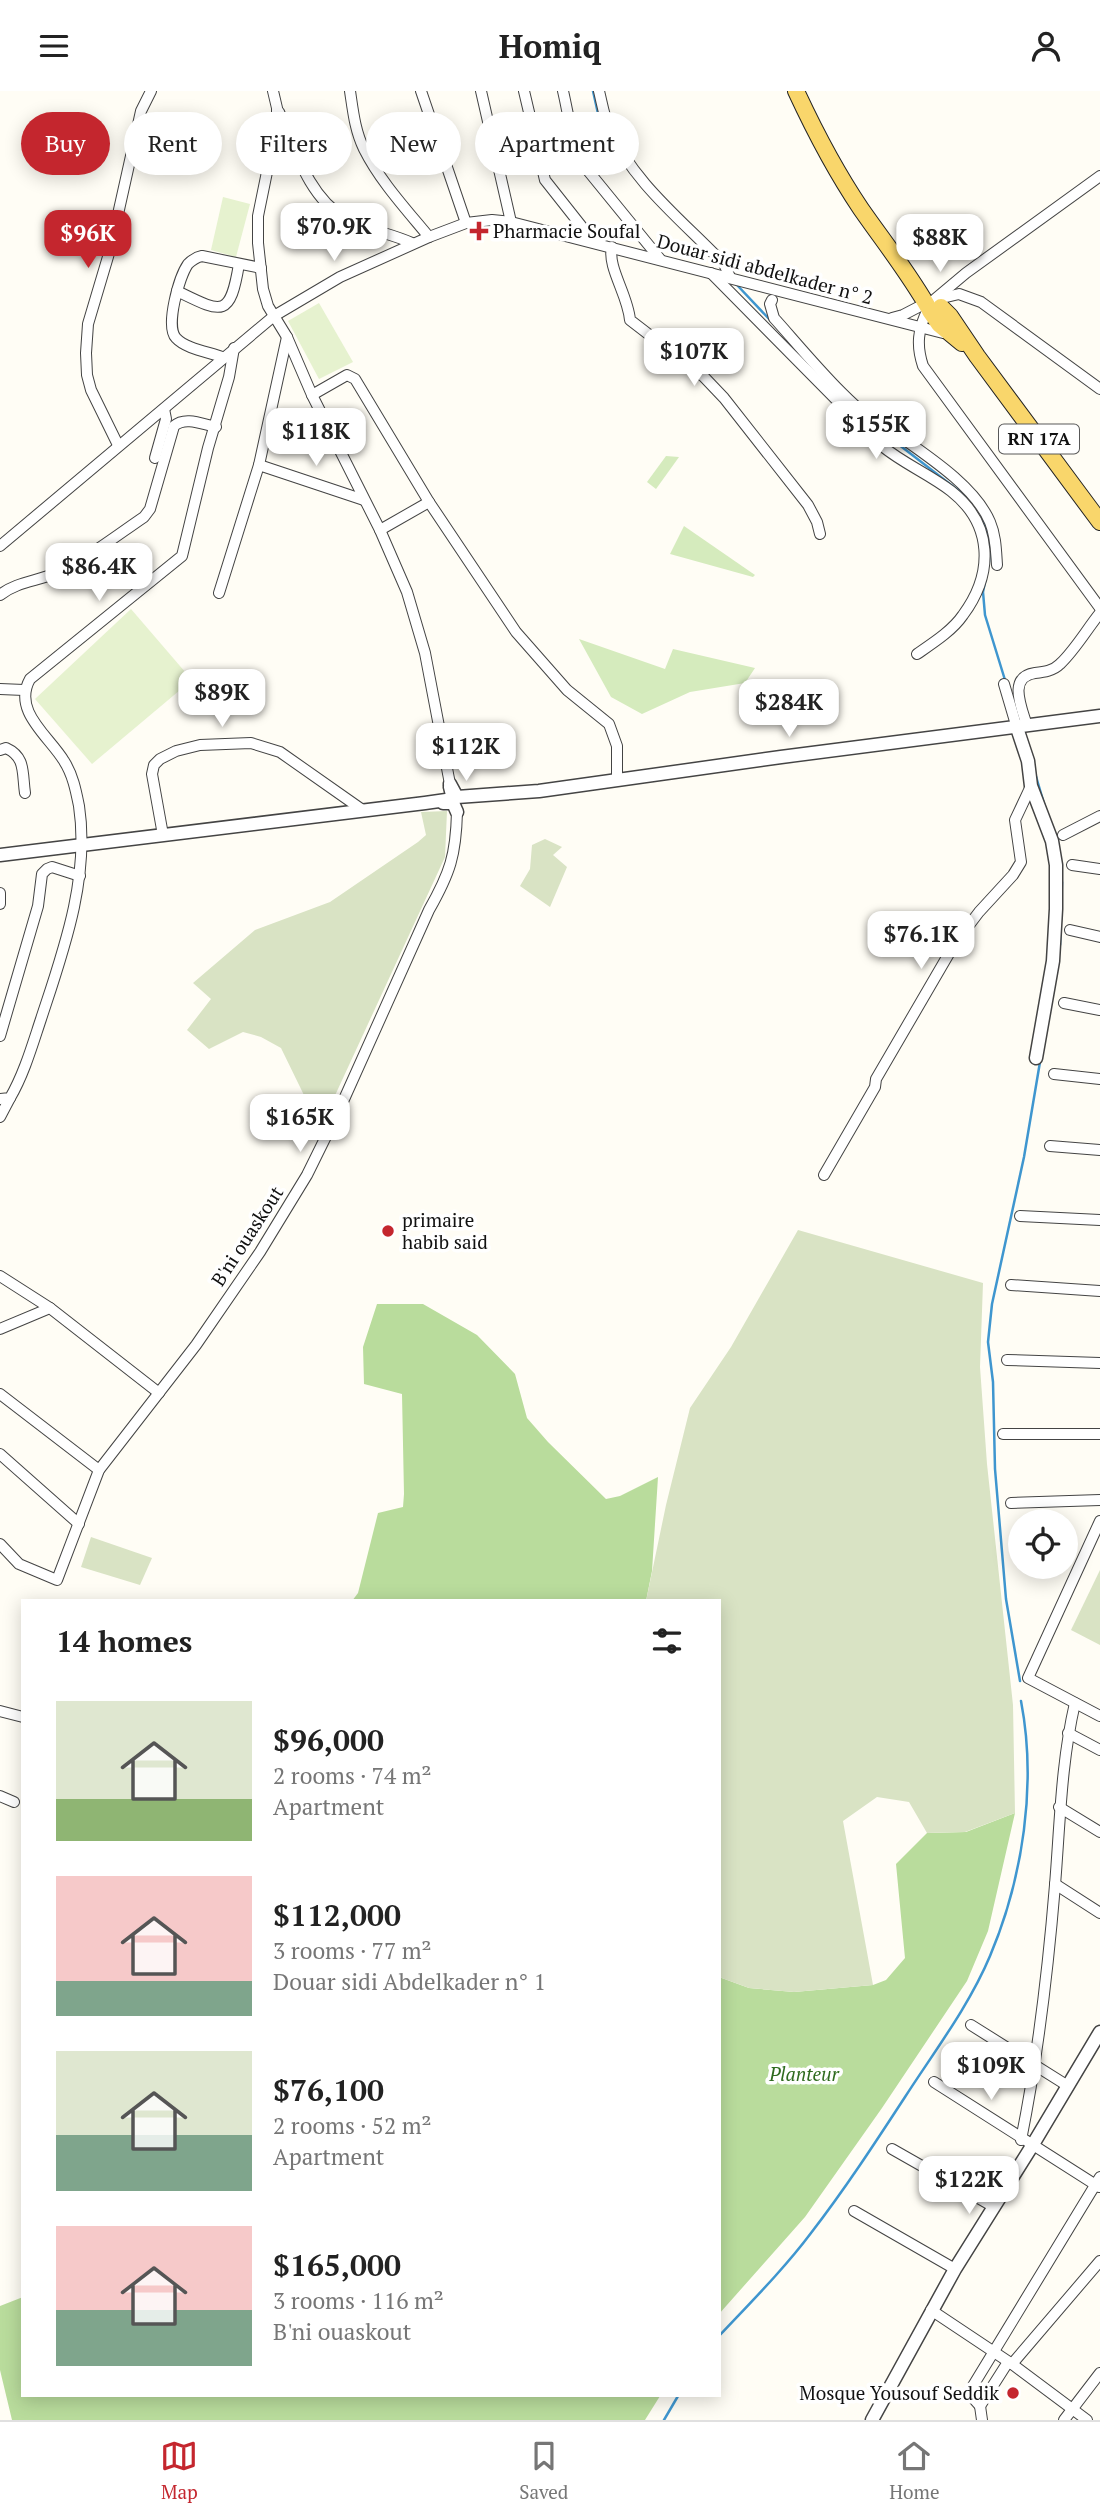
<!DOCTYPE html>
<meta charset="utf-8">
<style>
:root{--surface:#fff;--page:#f6f6f6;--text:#222;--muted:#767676;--line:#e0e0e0;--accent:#c4262e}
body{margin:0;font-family:"PT Serif",serif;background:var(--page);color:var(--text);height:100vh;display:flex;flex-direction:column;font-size:26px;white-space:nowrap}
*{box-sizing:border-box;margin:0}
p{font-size:23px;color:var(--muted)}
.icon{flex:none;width:38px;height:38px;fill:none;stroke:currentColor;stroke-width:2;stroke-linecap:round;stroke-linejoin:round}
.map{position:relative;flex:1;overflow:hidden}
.panel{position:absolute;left:21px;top:1508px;width:700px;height:798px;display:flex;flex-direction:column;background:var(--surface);border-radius:0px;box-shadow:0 4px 18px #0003}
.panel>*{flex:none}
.banner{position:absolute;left:21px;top:21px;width:700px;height:63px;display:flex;gap:14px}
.buttons{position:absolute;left:1008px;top:1418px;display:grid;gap:14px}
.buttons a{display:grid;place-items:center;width:70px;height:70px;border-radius:50%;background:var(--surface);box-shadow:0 4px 18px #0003;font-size:35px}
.price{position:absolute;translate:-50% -60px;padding:0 16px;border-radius:14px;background:#fff;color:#222;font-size:23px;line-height:46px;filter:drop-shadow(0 2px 4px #0008)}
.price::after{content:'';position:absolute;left:50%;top:42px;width:21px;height:16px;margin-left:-10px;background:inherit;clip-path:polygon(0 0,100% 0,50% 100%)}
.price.on{background:var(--accent);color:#fff}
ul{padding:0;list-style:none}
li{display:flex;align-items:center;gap:21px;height:175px;padding:0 35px}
li span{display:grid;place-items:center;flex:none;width:196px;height:140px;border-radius:0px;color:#555}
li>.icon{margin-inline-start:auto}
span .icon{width:84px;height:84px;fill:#fffc;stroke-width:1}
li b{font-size:30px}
h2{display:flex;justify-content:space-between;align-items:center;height:84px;padding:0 35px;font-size:30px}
.chip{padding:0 24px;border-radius:32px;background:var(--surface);box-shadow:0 4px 18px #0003;font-size:24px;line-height:63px}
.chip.on{background:var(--accent);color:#fff}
header{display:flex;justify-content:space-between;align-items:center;height:91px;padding:0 35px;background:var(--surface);font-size:32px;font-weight:700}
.dock{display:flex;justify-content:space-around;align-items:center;height:98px;border-top:2px solid var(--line);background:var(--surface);font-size:19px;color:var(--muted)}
.dock a{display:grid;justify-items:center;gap:4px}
.dock .on{color:var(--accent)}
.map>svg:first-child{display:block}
.green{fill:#d5ebbd}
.forest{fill:#b9dc9c}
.cemetery{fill:#d9e3c4}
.pitch{fill:#e6f2cf}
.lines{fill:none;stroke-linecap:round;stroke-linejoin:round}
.stream{stroke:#3f96cf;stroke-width:2.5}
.minor-casing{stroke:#444;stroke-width:12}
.tertiary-casing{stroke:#444;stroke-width:15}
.primary-casing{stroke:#222;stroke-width:18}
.minor{stroke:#fff;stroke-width:10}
.tertiary{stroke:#fff;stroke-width:12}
.primary{stroke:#f9d66b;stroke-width:16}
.poi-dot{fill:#c4262e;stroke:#fff;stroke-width:2.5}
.labels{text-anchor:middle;stroke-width:7;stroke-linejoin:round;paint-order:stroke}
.shield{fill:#fff;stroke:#585858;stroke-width:2}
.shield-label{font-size:18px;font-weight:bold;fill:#111}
.poi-label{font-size:19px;fill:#111;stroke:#fff;text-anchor:start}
.street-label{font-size:19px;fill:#111;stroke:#fff}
.park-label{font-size:19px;font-style:italic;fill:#2f6b1f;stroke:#fff}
</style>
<header><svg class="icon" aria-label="menu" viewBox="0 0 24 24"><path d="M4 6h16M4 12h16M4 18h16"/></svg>Homiq<svg class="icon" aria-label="person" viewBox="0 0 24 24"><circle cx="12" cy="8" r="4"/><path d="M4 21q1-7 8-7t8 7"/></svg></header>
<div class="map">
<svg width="1100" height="2329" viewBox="0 0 1100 2329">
<rect width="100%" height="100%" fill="#fffdf5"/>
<g class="green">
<path d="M 666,365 L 679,366 L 656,398 L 647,391 Z"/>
<path d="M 684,435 L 755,484 L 753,486 L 670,463 Z"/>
<path d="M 579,548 L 665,578 L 673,558 L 755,577 L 745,592 L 690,601 L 642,623 L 611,606 Z"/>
</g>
<g class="forest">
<path d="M 377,1213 L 423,1213 L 477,1244 L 515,1283 L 527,1327 L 548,1351 L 606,1408 L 620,1405 L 658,1386 L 652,1480 L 646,1510 L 352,1510 L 358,1502 L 378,1422 L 403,1416 L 404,1403 L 402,1303 L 364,1293 L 363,1256 Z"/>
<path d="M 1015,1722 L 988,1840 L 967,1890 L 882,2017 L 805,2126 L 719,2223 L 719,1886 L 749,1897 L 794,1901 L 873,1894 L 886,1889 L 905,1867 L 896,1773 L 927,1742 L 966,1741 Z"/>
<path d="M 23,2206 L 23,2305 L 660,2305 L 645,2329 L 12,2329 L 0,2279 L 0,2215 Z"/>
</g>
<g class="cemetery">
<path d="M 447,720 L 445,766 L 320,1037 L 281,957 L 261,946 L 243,941 L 209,958 L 187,939 L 211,908 L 193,892 L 255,839 L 330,811 L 418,751 L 426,744 L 421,721 Z"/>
<path d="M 545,748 L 562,756 L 553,764 L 567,776 L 550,816 L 520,795 L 530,778 L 532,754 Z"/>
<path d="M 798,1139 L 983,1192 L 980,1276 L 987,1373 L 1013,1614 L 1015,1722 L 965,1741 L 927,1742 L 909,1711 L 877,1706 L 843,1730 L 873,1894 L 794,1901 L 749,1897 L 719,1886 L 719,1510 L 646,1510 L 666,1414 L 690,1317 L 731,1256 Z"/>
<path d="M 91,1446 L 152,1467 L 140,1494 L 81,1476 Z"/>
<path d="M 1100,1479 L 1100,1554 L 1071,1539 Z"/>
</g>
<g class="pitch">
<path d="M 223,106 L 250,113 L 236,166 L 211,159 Z"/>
<path d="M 319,212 L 353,271 L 319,288 L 288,230 Z"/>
<path d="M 131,518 L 192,589 L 92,673 L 35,608 Z"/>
</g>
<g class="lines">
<g class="stream">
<path d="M 593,0 L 601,36 L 615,58"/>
<path d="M 737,194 L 771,230"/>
<path d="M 876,336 L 968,407"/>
<path d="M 981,423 C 988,439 991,453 989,471"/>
<path d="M 987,481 L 983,501 L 985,524 L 1005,589"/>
<path d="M 1035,682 L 1045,716"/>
<path d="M 1060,854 L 1062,791"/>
<path d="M 1020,1590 L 1006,1508 L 995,1378 L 993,1291 L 988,1251 L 992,1213 L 1024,1066 L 1040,971"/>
<path d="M 719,2245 C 750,2212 784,2178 811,2142 C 845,2098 875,2052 905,2006 C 934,1961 969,1915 990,1865 C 1023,1787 1037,1693 1021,1610"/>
<path d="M 664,2329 L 678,2305"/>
</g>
<g class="minor-casing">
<g id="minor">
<path d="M 273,0 L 277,17 L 277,32 L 258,125 L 258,152 L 263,198 L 268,215 L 287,246 L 312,304 L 380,439 L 407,501 L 425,562 L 450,693"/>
<path d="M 350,0 C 353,20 355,40 364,58 C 380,90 406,118 429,146"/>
<path d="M 421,0 L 466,132"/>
<path d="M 481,0 L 511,131"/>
<path d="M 524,0 L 545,89 L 594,151"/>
<path d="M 563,0 C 569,26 572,53 585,76 L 660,168"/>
<path d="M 599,0 C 602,12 604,25 609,37 C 633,92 683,130 724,173 L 730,186"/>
<path d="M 279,21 C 295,57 308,106 345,127 C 366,139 390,142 412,152"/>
<path d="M 612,156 C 607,176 628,204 630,229 L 704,286 L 724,307 L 808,414 L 817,431 L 820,443"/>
<path d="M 711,182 L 882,355 C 904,373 929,383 951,400 C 993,433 994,482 963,524 C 952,540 933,552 917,563"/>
<path d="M 177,200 C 222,222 230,228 239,173"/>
<path d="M 935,208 L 966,182 L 1100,85"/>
<path d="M 938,208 L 959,203 L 981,211 L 1100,298"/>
<path d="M 772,209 L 770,213 L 774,227 C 797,252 859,329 888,337 C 921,361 974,393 990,431 C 996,445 996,460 997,474"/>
<path d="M 928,218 C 918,238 916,254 923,275 L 1100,517"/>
<path d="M 892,227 L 903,224 L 930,210"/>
<path d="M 222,266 C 209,261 186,258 176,247 C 165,235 179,186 188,173 C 192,169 197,166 202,165 L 261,177"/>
<path d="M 312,304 L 347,284 L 355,288 L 429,411 L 516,541 L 567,599 L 609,633 L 617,655 L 617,689"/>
<path d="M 118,354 L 91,299 L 87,284 L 86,262 L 88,233 L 110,159 L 141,20 L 151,0"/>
<path d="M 155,367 L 166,328 L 164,318"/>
<path d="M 259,374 L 364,409"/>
<path d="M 380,439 L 429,411"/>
<path d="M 0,455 L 274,225 L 340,186 L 429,146 L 466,132 L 492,129 L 511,131 L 943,242"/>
<path d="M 219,502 L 259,374 L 287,246"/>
<path d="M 0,504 C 16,491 38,490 56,482 C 87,468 116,445 144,426 L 150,418 L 174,335 C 185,325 202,333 216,336"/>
<path d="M 1004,593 L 1017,637"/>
<path d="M 0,598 L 24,599"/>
<path d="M 1027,635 C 1022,617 1007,586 1035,582 C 1044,581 1053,580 1060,573 C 1075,559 1087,538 1100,522"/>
<path d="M 0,659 L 6,657 C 26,666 22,682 25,702"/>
<path d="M 163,744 L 152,683 L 154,674 L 160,668 L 176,660 L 200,654 L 251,652 L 280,661 L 364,720"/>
<path d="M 1063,744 L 1100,725"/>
<path d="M 1072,774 L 1100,778"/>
<path d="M 0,802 L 0,813"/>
<path d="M 1070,839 L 1100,846"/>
<path d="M 1064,912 L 1100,919"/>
<path d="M 0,945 L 38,815 L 42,783 L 47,778 L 52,776 L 80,785"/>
<path d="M 1054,983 L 1100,988"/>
<path d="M 0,1008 L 10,1007 C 24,983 32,955 41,928 C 63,861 90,787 79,715 C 76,700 73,684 64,670 C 49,645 12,620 30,588 L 182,465 L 208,357 L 229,286 L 234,257"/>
<path d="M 0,1026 L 10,1007"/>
<path d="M 1050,1055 L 1100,1059"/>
<path d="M 824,1084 L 875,996 L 876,988 L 954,854 L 979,821 L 1013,784 L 1021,771 L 1015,729 L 1031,695"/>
<path d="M 1020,1125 L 1100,1129"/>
<path d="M 0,1185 L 50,1217"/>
<path d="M 1011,1194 L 1100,1200"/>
<path d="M 0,1238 L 50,1217 L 159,1302"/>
<path d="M 1007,1269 L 1100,1272"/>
<path d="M 0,1303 L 99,1379"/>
<path d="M 1003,1343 L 1100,1343"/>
<path d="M 0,1363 L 79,1433"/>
<path d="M 1011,1412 L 1100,1409"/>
<path d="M 1100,1430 L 1028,1587 L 1100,1625"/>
<path d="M 0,1453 L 19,1473 L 57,1489 L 99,1379 L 196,1254 L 260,1161 L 307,1084 L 341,1015 L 429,819 C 450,782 456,764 457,721"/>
<path d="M 0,1620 L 23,1626"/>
<path d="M 1068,1642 L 1100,1659"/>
<path d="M 0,1705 L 14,1711"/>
<path d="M 1059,1716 L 1100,1741"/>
<path d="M 1055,1793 L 1100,1822"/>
<path d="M 971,1934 L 1068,1995"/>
<path d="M 934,1991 L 1099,2096"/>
<path d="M 1021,2049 C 1038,1965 1048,1879 1055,1794 C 1060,1733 1061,1672 1075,1612"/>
<path d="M 892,2058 L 994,2116"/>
<path d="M 854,2120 L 955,2178"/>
<path d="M 931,2219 L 1012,2273 L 1087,2329"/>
<path d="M 1008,2271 L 980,2315 L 972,2306 L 971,2298 L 1100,2086"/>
<path d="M 1012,2273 L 1100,2170"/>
<path d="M 980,2315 L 982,2329"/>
<path d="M 1064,2329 L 1100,2282"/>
</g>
</g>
<g class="tertiary-casing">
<g id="tertiary">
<path d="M 1017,637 L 1028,670 L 1031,695 L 1052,750 L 1056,774 L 1056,818 L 1053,870 L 1036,967"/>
<path d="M 450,693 L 457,706 L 539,700 L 781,666 L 1100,625"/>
<path d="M 443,712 L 453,712 L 457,721"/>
<path d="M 0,764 L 425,712 L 453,708 L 450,696"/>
<path d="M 872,2329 L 955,2178 L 1032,2055 L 1100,1941"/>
</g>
</g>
<g class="primary-casing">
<g id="primary">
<path d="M 796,0 C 815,41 836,81 861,118 C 884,151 908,181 928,216"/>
<path d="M 941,216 L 950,225 L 977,265 L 1100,431"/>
<path d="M 930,220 L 939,233 L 962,252"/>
</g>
</g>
<use href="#minor" class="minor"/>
<use href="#tertiary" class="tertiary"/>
<use href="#primary" class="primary"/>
</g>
<g class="poi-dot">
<path d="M475.5 129.5h7v7h7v7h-7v7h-7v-7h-7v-7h7z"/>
<circle cx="388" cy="1140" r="7"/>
<circle cx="1013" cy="2302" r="7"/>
</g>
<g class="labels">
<rect class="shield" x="999" y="333.5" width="80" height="29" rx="5"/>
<g class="shield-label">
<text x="1039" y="354">RN 17A</text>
</g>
<g class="poi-label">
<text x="493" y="147">Pharmacie Soufal</text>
<text x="402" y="1136">primaire<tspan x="402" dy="22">habib said</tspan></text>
<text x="999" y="2309" text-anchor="end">Mosque Yousouf Seddik</text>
</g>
<g class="street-label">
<text transform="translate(765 178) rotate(15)" y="7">Douar sidi abdelkader n° 2</text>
<text transform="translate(247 1145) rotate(-57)" y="7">B'ni ouaskout</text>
</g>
<g class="park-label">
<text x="804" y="1990">Planteur</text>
</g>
</g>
</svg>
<div class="buttons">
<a><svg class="icon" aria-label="locate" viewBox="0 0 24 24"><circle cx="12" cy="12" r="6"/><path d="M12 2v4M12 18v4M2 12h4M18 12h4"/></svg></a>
</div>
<b class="price" style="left:334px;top:172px">$70.9K</b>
<b class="price on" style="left:88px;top:179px">$96K</b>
<b class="price" style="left:940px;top:183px">$88K</b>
<b class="price" style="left:694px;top:297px">$107K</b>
<b class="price" style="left:876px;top:370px">$155K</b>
<b class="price" style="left:316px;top:377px">$118K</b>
<b class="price" style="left:99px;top:512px">$86.4K</b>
<b class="price" style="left:222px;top:638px">$89K</b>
<b class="price" style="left:789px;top:648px">$284K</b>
<b class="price" style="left:466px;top:692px">$112K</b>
<b class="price" style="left:921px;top:880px">$76.1K</b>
<b class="price" style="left:300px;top:1063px">$165K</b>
<b class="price" style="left:991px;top:2011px">$109K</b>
<b class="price" style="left:969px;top:2125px">$122K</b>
<div class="banner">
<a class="chip on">Buy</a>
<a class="chip">Rent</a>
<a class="chip">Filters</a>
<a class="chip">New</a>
<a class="chip">Apartment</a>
</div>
<section class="panel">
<h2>14 homes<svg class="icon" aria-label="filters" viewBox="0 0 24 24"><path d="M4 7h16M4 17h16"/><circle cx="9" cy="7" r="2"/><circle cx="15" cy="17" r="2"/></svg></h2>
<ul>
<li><span style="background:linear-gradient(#dfe7d0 70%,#8fb573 0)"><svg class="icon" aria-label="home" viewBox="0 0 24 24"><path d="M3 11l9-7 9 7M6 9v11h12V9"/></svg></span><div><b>$96,000</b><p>2 rooms · 74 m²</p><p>Apartment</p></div></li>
<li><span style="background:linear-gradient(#f6c9c9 75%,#7fa58c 0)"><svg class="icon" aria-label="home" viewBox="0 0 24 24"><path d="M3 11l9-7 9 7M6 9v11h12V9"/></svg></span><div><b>$112,000</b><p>3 rooms · 77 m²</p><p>Douar sidi Abdelkader n° 1</p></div></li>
<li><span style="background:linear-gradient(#dfe7d0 60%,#7fa58c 0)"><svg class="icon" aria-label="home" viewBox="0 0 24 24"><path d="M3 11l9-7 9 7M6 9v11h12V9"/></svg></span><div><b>$76,100</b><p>2 rooms · 52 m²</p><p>Apartment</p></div></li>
<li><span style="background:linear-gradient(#f6c9c9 60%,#7fa58c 0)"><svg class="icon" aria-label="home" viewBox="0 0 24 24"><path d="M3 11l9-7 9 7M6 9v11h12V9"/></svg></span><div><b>$165,000</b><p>3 rooms · 116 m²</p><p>B'ni ouaskout</p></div></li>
</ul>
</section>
</div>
<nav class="dock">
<a class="on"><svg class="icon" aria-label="map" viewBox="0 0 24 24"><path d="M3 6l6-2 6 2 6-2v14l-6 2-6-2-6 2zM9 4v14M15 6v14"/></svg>Map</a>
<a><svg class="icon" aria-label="saved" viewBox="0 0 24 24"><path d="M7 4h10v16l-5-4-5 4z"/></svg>Saved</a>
<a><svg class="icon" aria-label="home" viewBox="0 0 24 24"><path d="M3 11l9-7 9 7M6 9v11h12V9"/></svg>Home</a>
</nav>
